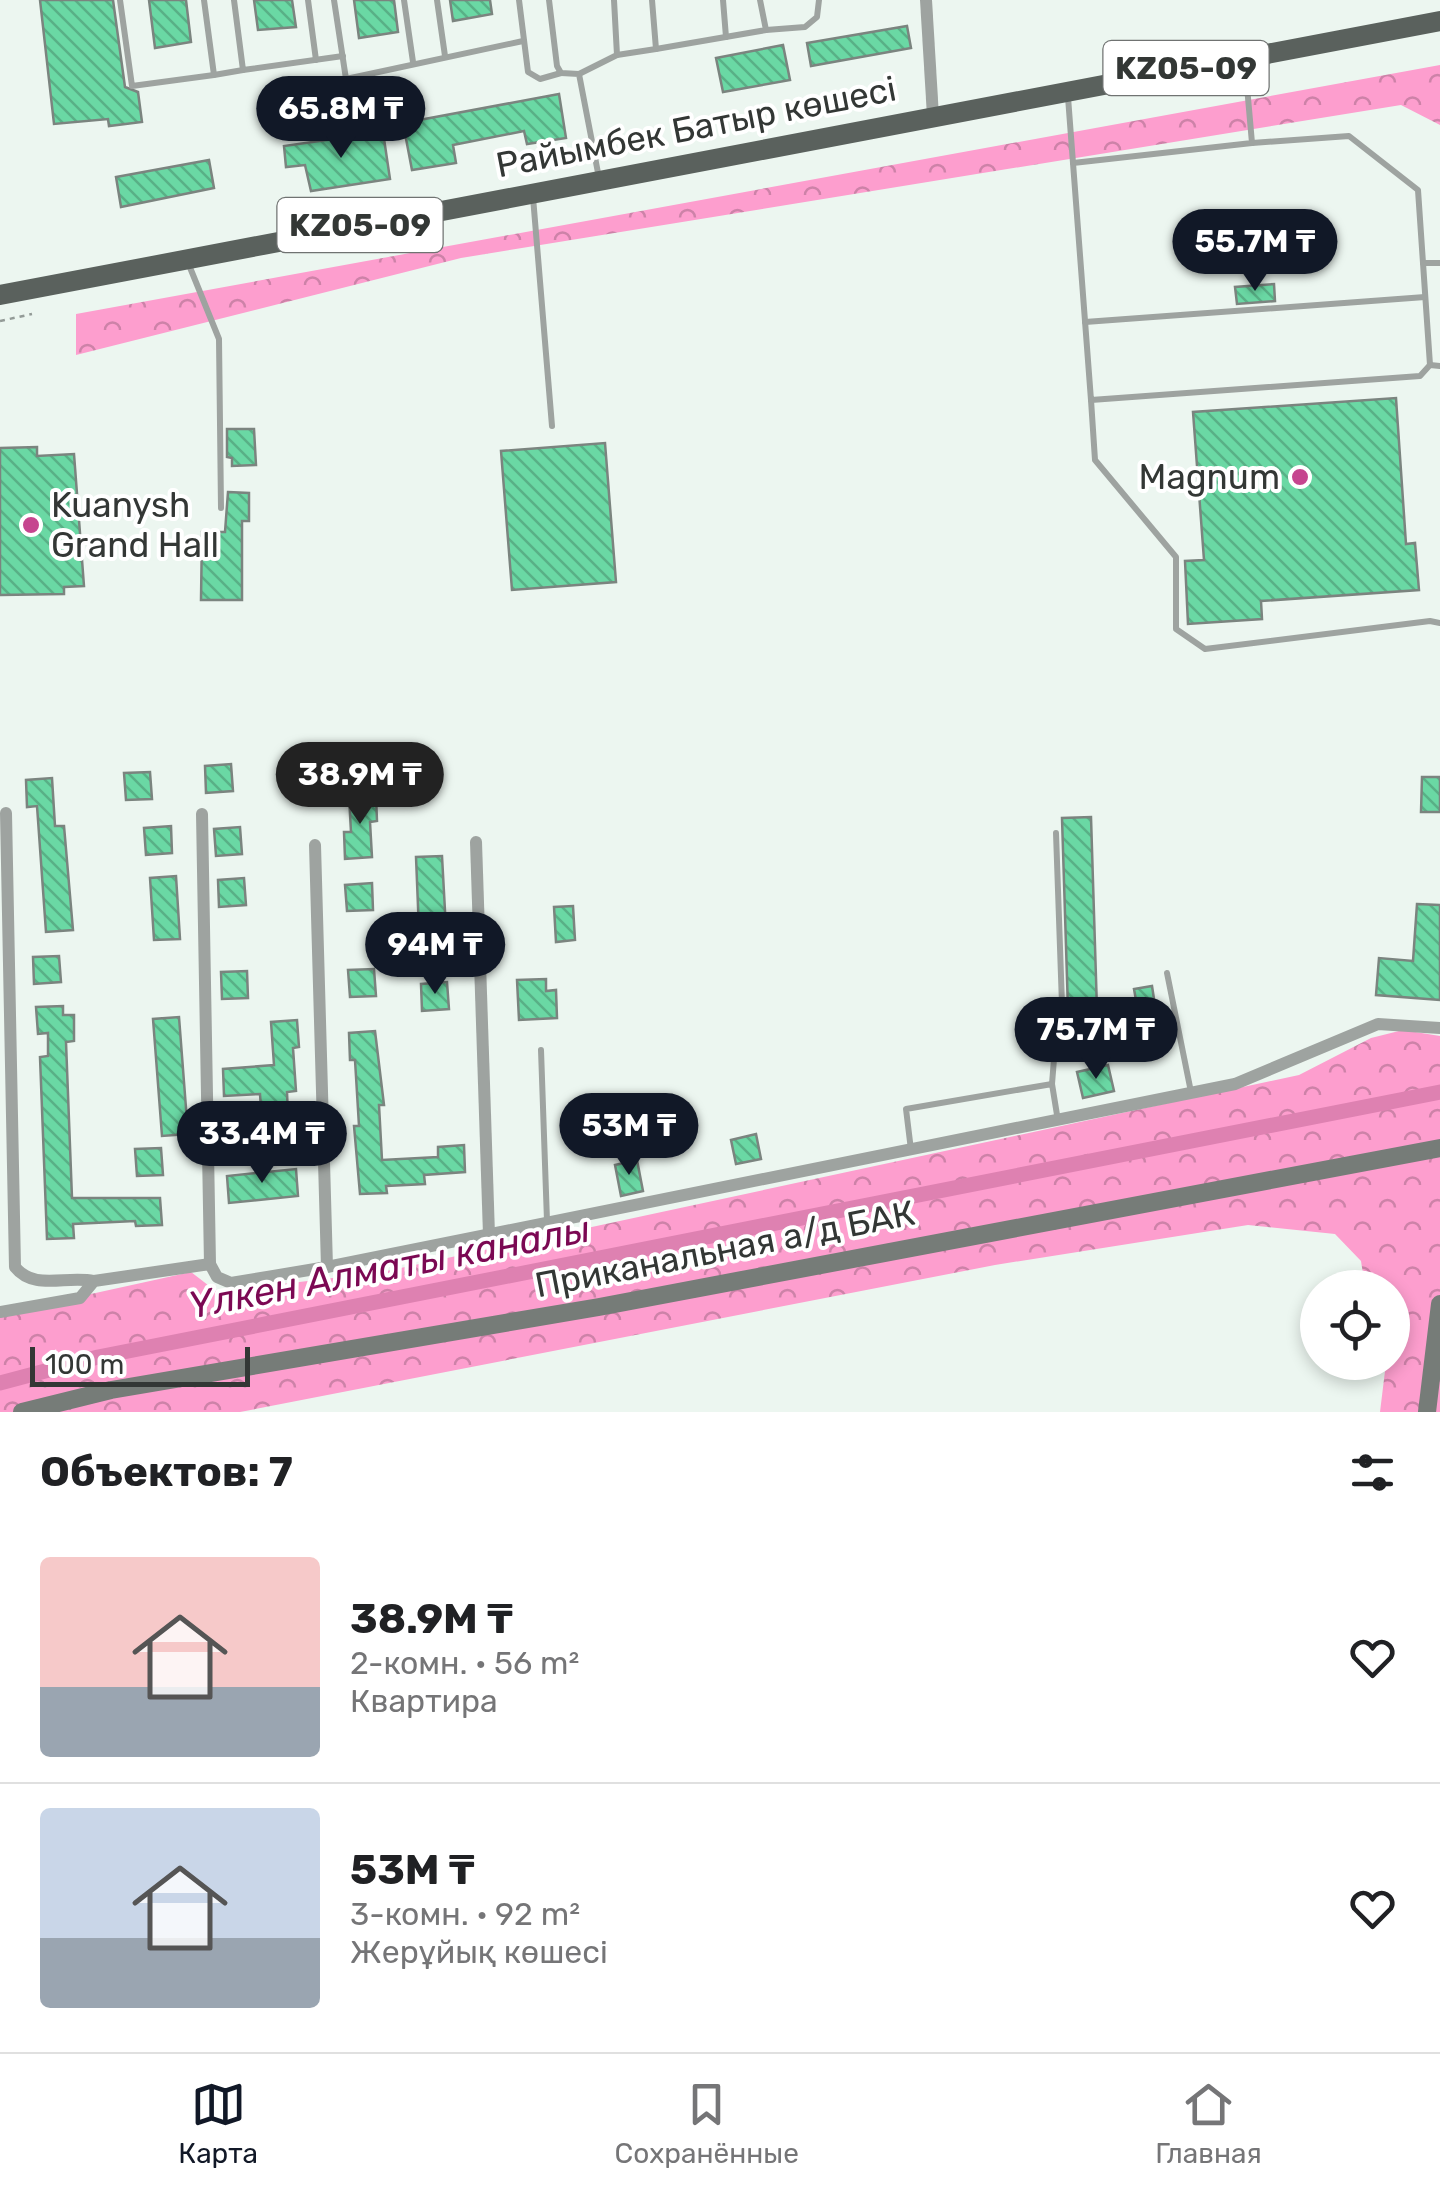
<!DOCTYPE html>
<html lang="ru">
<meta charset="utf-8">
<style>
:root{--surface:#fff;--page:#f6f6f6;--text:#202124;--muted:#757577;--line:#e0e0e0;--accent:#111827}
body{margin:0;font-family:Rubik,sans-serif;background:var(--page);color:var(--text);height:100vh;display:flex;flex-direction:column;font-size:38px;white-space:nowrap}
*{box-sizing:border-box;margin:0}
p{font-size:32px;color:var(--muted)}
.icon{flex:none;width:55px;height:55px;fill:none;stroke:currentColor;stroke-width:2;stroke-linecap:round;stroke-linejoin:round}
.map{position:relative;height:1412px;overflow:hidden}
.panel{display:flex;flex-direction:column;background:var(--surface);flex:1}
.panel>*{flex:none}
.controls{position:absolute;left:1300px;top:1270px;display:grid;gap:20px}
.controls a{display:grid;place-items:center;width:110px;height:110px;border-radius:50%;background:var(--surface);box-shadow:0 5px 15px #0003;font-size:50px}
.scale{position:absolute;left:30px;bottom:25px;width:220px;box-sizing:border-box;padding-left:10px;border:5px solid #333735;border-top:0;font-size:28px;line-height:35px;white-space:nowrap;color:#333735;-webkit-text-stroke:8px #fff;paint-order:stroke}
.price{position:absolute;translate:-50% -85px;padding:0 22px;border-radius:35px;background:var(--accent);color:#fff;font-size:32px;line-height:65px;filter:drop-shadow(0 2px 5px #0008)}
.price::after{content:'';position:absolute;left:50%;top:60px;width:30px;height:22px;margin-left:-15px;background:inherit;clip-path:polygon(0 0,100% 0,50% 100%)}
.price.current{background:#222;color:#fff}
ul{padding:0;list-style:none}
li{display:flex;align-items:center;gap:30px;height:250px;padding:0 40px}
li+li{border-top:2px solid var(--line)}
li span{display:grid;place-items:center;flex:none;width:280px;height:200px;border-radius:10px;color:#555}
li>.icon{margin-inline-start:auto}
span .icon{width:120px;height:120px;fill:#fffc;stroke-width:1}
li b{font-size:42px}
h2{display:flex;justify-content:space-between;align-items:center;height:120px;padding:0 40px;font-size:42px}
.tabs{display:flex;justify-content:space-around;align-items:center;height:140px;border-top:2px solid var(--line);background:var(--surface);font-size:28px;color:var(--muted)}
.tabs a{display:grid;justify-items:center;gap:5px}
.tabs .current{color:var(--accent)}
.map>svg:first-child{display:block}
.forest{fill:url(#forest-crowns)}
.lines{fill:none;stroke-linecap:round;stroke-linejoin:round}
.canal{stroke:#de81b1;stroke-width:15}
.building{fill:url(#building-back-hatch);stroke:#7b847f;stroke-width:2.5}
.path{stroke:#939b97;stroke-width:2.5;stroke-dasharray:5 5;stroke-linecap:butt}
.lane{stroke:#9ea3a0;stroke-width:6}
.street{stroke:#9ea3a0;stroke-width:12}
.secondary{stroke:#767c78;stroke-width:18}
.primary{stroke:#5a615d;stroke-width:20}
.poi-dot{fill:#c6458f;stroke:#fff;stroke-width:4}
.labels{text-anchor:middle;stroke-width:8;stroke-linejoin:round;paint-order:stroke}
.shield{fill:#fff;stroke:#707372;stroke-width:2.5}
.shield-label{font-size:32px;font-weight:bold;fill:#333735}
.street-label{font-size:35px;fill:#333735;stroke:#fff}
.poi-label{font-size:35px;fill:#333735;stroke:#fff;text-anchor:end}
.water-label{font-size:38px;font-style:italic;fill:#7b0853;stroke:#fff}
</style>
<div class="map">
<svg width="1440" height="1412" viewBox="0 0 1440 1412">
<defs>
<pattern id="forest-crowns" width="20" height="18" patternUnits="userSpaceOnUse" patternTransform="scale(2.5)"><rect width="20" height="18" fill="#fd9ece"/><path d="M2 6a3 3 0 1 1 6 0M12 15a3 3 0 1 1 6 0" fill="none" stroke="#cd82a8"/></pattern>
<pattern id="building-back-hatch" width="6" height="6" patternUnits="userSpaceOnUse" patternTransform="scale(2.5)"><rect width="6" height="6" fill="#6ad8a4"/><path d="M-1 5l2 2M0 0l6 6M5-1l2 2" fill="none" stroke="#58b086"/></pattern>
</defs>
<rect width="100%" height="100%" fill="#ecf6f0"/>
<g class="forest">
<path d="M 1440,65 L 1440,125 L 1401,105 L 461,258 L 76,355 L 76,314 Z"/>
<path d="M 1403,1030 L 1440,1036 L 1440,1412 L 1380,1412 L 1386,1363 L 1392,1362 L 1392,1288 L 1365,1287 L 1361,1261 L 1335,1234 L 1248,1225 L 995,1265 L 240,1412 L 0,1412 L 0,1314 L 191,1272 L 217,1292 L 382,1272 L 1299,1075 L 1371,1038 Z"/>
</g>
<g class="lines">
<path class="canal" d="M 0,1383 L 98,1357 L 1440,1092"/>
</g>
<g class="building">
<path d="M 40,0 L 113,0 L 125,87 L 138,92 L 142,122 L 109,126 L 108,119 L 54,124 Z"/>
<path d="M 149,0 L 186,0 L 191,42 L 155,48 Z"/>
<path d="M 254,0 L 292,0 L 296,27 L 258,30 Z"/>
<path d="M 354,0 L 394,0 L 398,32 L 359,38 Z"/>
<path d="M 450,0 L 490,0 L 492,14 L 453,21 Z"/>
<path d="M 907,26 L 911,48 L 811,66 L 807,43 Z"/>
<path d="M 783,45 L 790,80 L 723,92 L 716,58 Z"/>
<path d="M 559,94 L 566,138 L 527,144 L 524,131 L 453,145 L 456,163 L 412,170 L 403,123 Z"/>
<path d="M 383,132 L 390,179 L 311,191 L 305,165 L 286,167 L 284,146 Z"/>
<path d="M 209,160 L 214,188 L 121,207 L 116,177 Z"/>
<path d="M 1274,284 L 1275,301 L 1237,304 L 1235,287 Z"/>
<path d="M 1396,398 L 1406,544 L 1415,543 L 1419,590 L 1261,601 L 1262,619 L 1188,624 L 1185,561 L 1204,560 L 1193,412 Z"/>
<path d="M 227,429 L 254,429 L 256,465 L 232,466 L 232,458 L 227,457 Z"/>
<path d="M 605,443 L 616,582 L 512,590 L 501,451 Z"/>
<path d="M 37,447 L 37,456 L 74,454 L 84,586 L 64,587 L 64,594 L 0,595 L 0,448 Z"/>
<path d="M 228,492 L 249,493 L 249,521 L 242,521 L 242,600 L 201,600 L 202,532 L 225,532 Z"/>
<path d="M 231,764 L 233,791 L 206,793 L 205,766 Z"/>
<path d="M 150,772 L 152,799 L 126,800 L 124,773 Z"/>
<path d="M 1422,777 L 1440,777 L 1440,812 L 1421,812 Z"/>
<path d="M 52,778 L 55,826 L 64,826 L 73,930 L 46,932 L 37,806 L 27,807 L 26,780 Z"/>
<path d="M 376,795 L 377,821 L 370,822 L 372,857 L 345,859 L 344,832 L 351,832 L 349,796 Z"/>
<path d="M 1091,817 L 1098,1042 L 1069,1042 L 1062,818 Z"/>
<path d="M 171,826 L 172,853 L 146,855 L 144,828 Z"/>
<path d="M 240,827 L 242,854 L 216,856 L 214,829 Z"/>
<path d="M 442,856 L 446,929 L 419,931 L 416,857 Z"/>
<path d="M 176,876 L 180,939 L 154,940 L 150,878 Z"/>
<path d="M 244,878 L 246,905 L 219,907 L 218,880 Z"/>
<path d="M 372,883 L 373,910 L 347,911 L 345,885 Z"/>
<path d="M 1417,904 L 1440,905 L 1440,1000 L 1376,995 L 1379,958 L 1413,961 Z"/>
<path d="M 573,906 L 575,940 L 556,942 L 554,907 Z"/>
<path d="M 59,956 L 61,982 L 34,984 L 33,957 Z"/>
<path d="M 374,969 L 376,996 L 350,997 L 348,970 Z"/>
<path d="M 247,971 L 248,998 L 222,999 L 221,972 Z"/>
<path d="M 546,979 L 546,991 L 556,990 L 557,1018 L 519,1020 L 517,980 Z"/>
<path d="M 447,982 L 449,1009 L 422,1011 L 421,984 Z"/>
<path d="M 1152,986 L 1158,1025 L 1141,1028 L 1134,989 Z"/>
<path d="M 63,1006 L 63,1015 L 74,1015 L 74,1041 L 66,1042 L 72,1198 L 160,1198 L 162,1225 L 136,1226 L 135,1221 L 73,1224 L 74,1238 L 47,1239 L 40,1057 L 48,1056 L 48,1033 L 38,1034 L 36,1007 Z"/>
<path d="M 179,1017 L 188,1134 L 162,1136 L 153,1019 Z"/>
<path d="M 297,1020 L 299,1047 L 293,1048 L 296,1091 L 287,1092 L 289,1139 L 251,1141 L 251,1151 L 225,1152 L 223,1126 L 262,1123 L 260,1094 L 224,1096 L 223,1069 L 274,1065 L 271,1022 Z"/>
<path d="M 375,1031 L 384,1105 L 379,1105 L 382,1160 L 438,1157 L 438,1147 L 464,1145 L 465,1172 L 424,1175 L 425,1184 L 386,1186 L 387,1193 L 360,1194 L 354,1126 L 359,1126 L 355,1060 L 350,1060 L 349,1033 Z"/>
<path d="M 1108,1065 L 1114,1091 L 1083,1098 L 1077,1072 Z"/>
<path d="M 756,1134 L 761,1159 L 736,1164 L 731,1140 Z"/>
<path d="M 161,1148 L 163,1175 L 137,1176 L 135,1149 Z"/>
<path d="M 637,1160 L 643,1191 L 621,1196 L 615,1165 Z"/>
<path d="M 296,1169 L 298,1196 L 229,1203 L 227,1176 Z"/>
</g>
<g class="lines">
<path class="path" d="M 0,321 L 32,314"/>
<g class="lane">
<path d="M 120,0 L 132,86 L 214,75"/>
<path d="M 204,0 L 214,75 L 243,70"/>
<path d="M 234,0 L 243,70 L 343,56"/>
<path d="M 308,0 L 316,60"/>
<path d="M 334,0 L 346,79 L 523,41"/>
<path d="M 404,0 L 413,62"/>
<path d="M 437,0 L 445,56"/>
<path d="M 519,0 L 528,72 L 540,79 L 561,73"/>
<path d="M 549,0 L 557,66 L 561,73 L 579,74 L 599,178"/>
<path d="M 723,0 L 726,37"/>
<path d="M 766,30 L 805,27 L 817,17 L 819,0"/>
<path d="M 656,49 L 766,30 L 760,0"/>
<path d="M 617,55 L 656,49 L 652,0"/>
<path d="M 1245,64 L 1252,143 L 1073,163 L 1091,400 L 1420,376 L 1430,365 L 1440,366"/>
<path d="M 579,74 L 617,55 L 614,0"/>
<path d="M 1068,97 L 1073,163"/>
<path d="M 1252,143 L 1349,136 L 1418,190 L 1423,263 L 1440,263"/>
<path d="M 533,197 L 552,426"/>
<path d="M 1423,263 L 1430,365"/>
<path d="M 189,265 L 219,339 L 221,508"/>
<path d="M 1085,322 L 1425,297"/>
<path d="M 1091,400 L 1095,460 L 1176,557 L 1176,629 L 1205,649 L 1430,621 L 1440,623"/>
<path d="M 1167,973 L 1191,1092"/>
<path d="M 541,1050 L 547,1221"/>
<path d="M 1052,1084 L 1054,1059 L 1063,1033 L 1056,833"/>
<path d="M 911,1150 L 906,1109 L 1052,1084 L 1058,1121"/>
</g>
<g class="street">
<path d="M 926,0 L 933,116"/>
<path d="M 6,813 L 15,1267 C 34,1291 66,1275 94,1281"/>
<path d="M 202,814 L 210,1264"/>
<path d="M 476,842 L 489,1235"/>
<path d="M 315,845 L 327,1267"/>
<path d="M 0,1312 L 80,1298 L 94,1281 L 210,1264 L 217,1277 L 231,1283 L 327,1267 L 1235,1084 L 1378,1024 L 1440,1028"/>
</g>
<g class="secondary">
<path d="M 22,1412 L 111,1390 L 599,1307 L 1440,1148"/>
<path d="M 1427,1412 L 1440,1304"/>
</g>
<path class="primary" d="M 0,295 L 1440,21"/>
</g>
<g class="poi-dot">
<circle cx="1300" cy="477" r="10"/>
<circle cx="31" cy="525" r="10"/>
</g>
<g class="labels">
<g class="shield">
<rect x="1103.5" y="41" width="165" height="54" rx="8"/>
<rect x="277.5" y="198" width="165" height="54" rx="8"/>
</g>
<g class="shield-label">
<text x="1186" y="79">KZ05-09</text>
<text x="360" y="236">KZ05-09</text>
</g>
<g class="street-label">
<text transform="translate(696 127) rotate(-11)" y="12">Райымбек Батыр көшесі</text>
<text transform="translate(725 1249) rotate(-11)" y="12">Приканальная а/д БАК</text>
</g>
<g class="poi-label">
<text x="1280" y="489">Magnum</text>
<text x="51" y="517" text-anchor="start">Kuanysh<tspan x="51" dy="40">Grand Hall</tspan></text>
</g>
<g class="water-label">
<text transform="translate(389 1267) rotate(-11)" y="13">Үлкен Алматы каналы</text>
</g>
</g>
</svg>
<div class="controls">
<a><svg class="icon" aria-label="locate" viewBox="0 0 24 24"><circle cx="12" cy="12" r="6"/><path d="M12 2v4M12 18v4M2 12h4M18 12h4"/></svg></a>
</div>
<div class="scale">100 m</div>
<b class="price" style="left:341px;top:161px">65.8M ₸</b>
<b class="price" style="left:1255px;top:294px">55.7M ₸</b>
<b class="price current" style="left:360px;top:827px">38.9M ₸</b>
<b class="price" style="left:435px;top:997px">94M ₸</b>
<b class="price" style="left:1096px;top:1082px">75.7M ₸</b>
<b class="price" style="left:629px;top:1178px">53M ₸</b>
<b class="price" style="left:262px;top:1186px">33.4M ₸</b>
</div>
<section class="panel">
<h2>Объектов: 7<svg class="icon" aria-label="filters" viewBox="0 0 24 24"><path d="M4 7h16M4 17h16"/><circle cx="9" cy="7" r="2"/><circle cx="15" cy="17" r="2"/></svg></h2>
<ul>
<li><span style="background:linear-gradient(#f6c9c9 65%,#9aa5b1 0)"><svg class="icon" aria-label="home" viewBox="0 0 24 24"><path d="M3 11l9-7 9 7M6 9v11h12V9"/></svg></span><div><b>38.9M ₸</b><p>2-комн. · 56 m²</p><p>Квартира</p></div><svg class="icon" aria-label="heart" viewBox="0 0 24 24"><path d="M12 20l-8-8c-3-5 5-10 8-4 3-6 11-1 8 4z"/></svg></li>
<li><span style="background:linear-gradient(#c9d6e8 65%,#9aa5b1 0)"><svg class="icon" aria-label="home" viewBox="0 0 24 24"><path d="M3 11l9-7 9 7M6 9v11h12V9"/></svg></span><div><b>53M ₸</b><p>3-комн. · 92 m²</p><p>Жерұйық көшесі</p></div><svg class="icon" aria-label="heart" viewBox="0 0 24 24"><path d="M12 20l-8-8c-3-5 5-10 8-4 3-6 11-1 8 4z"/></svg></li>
</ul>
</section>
<nav class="tabs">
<a class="current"><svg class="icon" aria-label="map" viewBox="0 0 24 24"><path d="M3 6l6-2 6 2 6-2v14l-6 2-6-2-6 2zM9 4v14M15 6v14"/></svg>Карта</a>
<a><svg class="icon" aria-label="saved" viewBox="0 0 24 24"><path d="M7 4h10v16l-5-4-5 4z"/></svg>Сохранённые</a>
<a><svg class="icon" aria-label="home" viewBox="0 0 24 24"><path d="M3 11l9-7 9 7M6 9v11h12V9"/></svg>Главная</a>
</nav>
